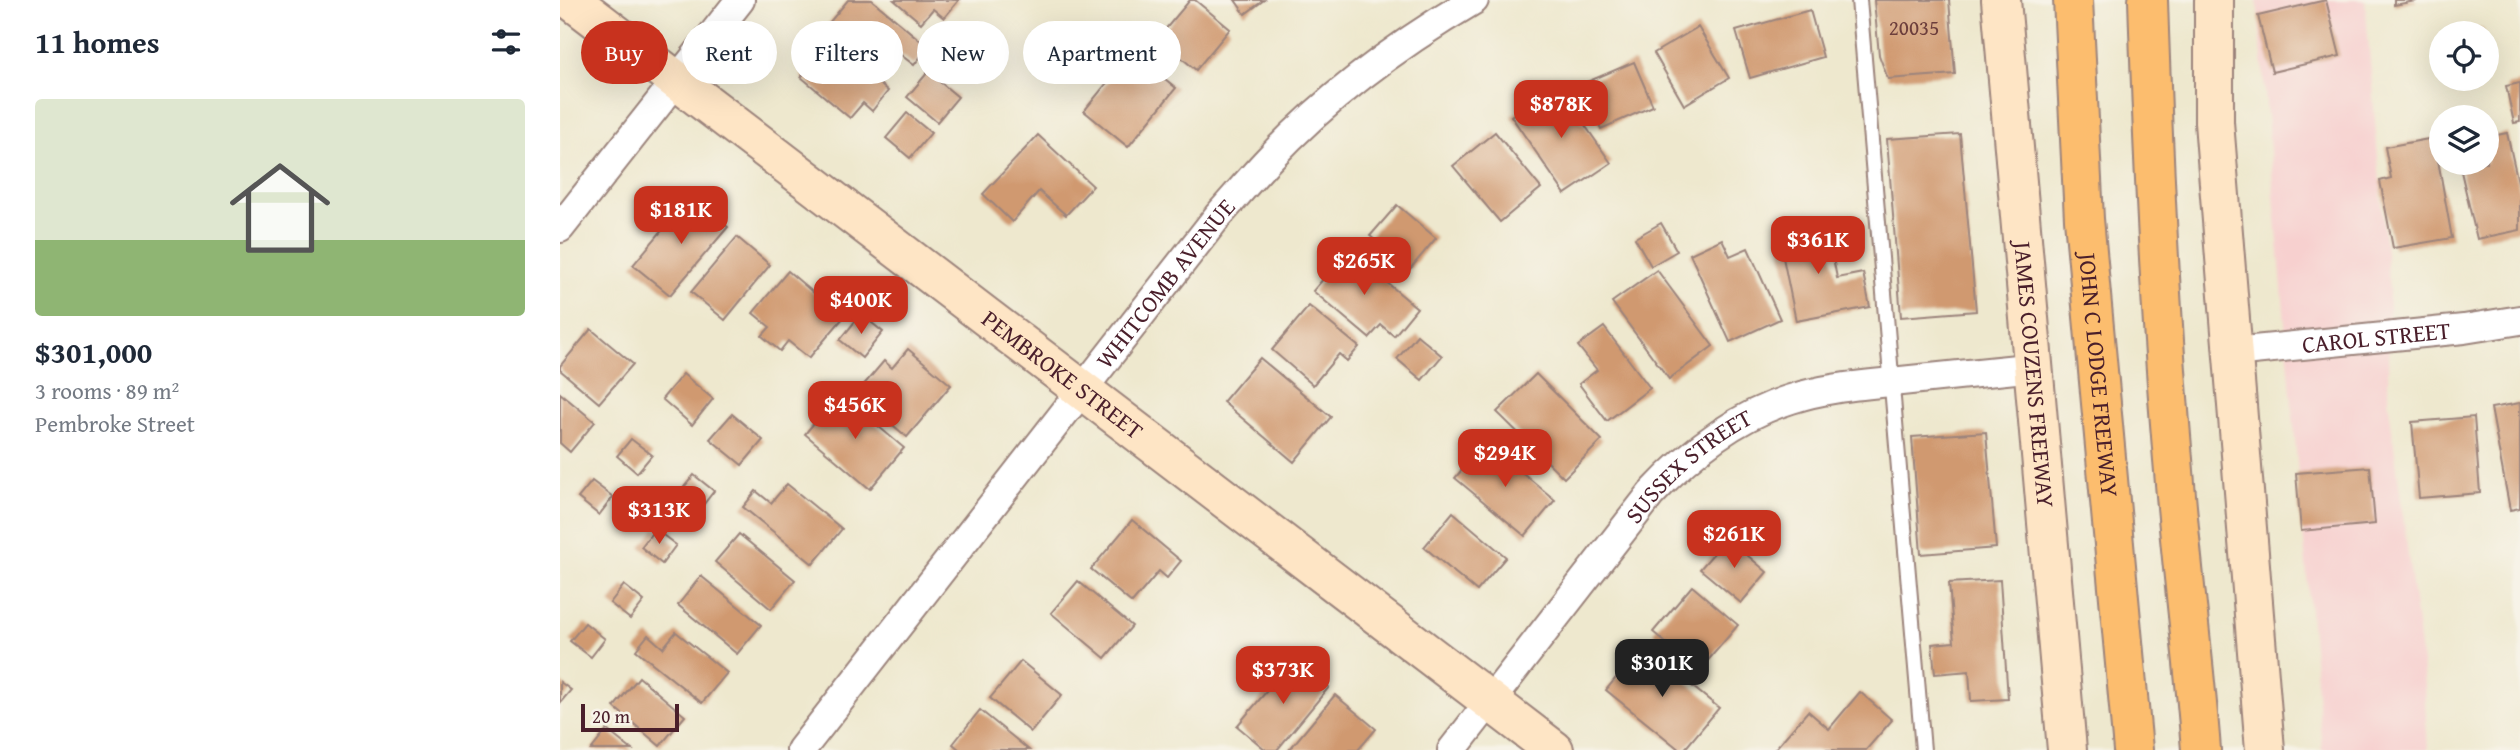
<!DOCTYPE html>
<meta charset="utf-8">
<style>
:root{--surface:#fff;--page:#f6f6f7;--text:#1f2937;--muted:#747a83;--line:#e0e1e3;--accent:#c8321e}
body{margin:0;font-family:"Gentium Book Plus",serif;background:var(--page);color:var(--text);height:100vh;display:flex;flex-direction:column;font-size:26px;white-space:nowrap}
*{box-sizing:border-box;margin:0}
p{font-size:23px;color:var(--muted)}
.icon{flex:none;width:38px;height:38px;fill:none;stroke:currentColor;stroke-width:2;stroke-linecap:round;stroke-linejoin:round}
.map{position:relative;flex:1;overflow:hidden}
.sheet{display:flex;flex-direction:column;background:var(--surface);width:560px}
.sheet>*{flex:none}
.hud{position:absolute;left:21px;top:21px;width:665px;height:63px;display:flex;gap:14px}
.controls{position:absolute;left:1869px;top:21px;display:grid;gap:14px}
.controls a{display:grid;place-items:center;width:70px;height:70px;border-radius:50%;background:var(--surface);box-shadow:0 7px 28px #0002;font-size:35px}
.scale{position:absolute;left:21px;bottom:18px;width:98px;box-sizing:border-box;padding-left:7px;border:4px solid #4a1f2b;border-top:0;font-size:19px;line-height:24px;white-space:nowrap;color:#4a1f2b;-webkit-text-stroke:5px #f7f3e8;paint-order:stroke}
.price{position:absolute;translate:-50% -60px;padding:0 16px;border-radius:14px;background:var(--accent);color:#fff;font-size:23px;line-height:46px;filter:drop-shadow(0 2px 4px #0008)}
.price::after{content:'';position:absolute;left:50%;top:42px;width:21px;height:16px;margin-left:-10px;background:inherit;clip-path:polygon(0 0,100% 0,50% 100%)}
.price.selected{background:#222;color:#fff}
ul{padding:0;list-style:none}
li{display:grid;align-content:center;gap:14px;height:371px;padding:0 35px}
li+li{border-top:2px solid var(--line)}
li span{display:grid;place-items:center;height:217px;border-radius:7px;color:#555}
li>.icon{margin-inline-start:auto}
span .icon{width:126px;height:126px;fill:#fffc;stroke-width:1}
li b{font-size:30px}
h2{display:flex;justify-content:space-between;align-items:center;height:84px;padding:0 35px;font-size:30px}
.chip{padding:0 24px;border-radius:32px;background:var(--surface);box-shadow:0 7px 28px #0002;font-size:24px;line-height:63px}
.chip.selected{background:var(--accent);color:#fff}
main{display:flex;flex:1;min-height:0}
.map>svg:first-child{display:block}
.built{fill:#f7d0cf}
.building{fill:#d0996f}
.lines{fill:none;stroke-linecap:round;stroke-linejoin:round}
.lane-casing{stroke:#9c847c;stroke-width:18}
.street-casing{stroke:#9c847c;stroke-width:32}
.secondary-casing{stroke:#9c847c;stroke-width:42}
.highway-casing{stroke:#9c847c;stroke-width:42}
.lane{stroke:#fff;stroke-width:14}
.street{stroke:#fff;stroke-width:28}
.secondary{stroke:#fee5c5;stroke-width:38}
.highway{stroke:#fcbd6e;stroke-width:38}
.labels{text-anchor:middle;stroke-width:5;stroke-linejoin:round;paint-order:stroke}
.number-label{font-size:21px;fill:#6c3e3c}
.street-label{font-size:24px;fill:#4a1f2b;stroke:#f7f3e8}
</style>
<main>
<section class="sheet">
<h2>11 homes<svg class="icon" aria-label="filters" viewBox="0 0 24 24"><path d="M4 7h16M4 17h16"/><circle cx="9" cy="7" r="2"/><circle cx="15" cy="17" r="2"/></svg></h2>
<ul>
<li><span style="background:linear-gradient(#dfe7d0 65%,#8fb573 0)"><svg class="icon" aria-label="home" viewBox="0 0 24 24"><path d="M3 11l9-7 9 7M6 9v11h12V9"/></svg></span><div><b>$301,000</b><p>3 rooms · 89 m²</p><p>Pembroke Street</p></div></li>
</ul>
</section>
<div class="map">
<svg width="1960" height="750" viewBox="0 0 1960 750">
<rect width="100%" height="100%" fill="#f7f3e8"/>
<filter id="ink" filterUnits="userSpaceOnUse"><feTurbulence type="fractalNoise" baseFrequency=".0143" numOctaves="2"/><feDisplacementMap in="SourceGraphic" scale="14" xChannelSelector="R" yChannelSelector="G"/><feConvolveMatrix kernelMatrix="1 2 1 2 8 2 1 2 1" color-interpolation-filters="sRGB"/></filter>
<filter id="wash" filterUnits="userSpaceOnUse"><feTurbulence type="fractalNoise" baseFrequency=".00686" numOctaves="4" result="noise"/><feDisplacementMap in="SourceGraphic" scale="28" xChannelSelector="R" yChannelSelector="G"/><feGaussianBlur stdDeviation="1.57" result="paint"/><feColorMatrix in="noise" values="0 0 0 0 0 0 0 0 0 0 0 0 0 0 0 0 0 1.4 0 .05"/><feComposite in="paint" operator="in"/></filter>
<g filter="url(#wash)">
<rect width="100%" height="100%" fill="#eee8ce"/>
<path class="built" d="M 1697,0 L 1805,0 L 1829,290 L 1828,398 L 1863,671 L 1868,750 L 1762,750 Z"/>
<g id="blocks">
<g class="building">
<path d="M 288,0 L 312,0 L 368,47 L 354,65 L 337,52 L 323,69 L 268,24 Z"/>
<path d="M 334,0 L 399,0 L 384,18 L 373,9 L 361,23 Z"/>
<path d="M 630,0 L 635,0 L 670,29 L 636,70 L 598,38 Z"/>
<path d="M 675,0 L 704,0 L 685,14 Z"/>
<path d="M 1314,0 L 1389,0 L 1395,74 L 1328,79 L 1319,55 Z"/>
<path d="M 1766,0 L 1780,56 L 1712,72 L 1698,16 Z"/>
<path d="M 1834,0 L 1856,0 L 1856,1 L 1834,5 Z"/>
<path d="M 1250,10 L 1263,57 L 1190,78 L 1176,31 Z"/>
<path d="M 1138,27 L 1169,78 L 1124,105 L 1094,53 Z"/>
<path d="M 1923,28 L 1924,33 L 1900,33 L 1899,32 Z"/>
<path d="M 270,43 L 328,91 L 312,111 L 303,103 L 290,118 L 241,77 Z"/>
<path d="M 572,52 L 616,88 L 568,147 L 524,111 Z"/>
<path d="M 1074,62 L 1093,106 L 1041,129 L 1022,84 Z"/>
<path d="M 368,72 L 398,97 L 377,122 L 347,97 Z"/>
<path d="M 1960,83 L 1960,122 L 1954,123 L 1946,86 Z"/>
<path d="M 997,85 L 1051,163 L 1005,194 L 951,116 Z"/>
<path d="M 347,113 L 371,133 L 350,158 L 326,138 Z"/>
<path d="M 935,132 L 981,188 L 940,222 L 893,166 Z"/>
<path d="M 1947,133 L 1960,191 L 1960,230 L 1917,239 L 1899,163 L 1927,163 L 1927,137 Z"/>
<path d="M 1400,134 L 1416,311 L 1341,317 L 1327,139 Z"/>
<path d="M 478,135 L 533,186 L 506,215 L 479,191 L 452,222 L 423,194 Z"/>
<path d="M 1874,138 L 1892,238 L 1833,248 L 1820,181 L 1831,178 L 1825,147 Z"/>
<path d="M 131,196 L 168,227 L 110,295 L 73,265 Z"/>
<path d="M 837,205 L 876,238 L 850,269 L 810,236 Z"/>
<path d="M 1101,223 L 1117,251 L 1091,266 L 1075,238 Z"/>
<path d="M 1266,223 L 1277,278 L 1303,273 L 1310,307 L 1236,321 L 1218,233 Z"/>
<path d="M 177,237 L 210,265 L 165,320 L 131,292 Z"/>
<path d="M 1162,239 L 1170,256 L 1188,248 L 1220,319 L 1170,342 L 1130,254 Z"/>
<path d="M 788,250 L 857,308 L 834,336 L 821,325 L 809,338 L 753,291 Z"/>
<path d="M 1097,270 L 1153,346 L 1109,379 L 1052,302 Z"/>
<path d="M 228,271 L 283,318 L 249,358 L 228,341 L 220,351 L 202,336 L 210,327 L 193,313 Z"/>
<path d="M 749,306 L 799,347 L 787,361 L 779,354 L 753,385 L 712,350 Z"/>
<path d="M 301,314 L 323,332 L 302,358 L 280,340 Z"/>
<path d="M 1044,327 L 1090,388 L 1047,421 L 1019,384 L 1037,370 L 1018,346 Z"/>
<path d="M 31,329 L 73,364 L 39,403 L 0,370 L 0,366 Z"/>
<path d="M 857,335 L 882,356 L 862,380 L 837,359 Z"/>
<path d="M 348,349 L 391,385 L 347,437 L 296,394 L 324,361 L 332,368 Z"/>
<path d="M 700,358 L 771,417 L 734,462 L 663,402 Z"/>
<path d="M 123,374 L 153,399 L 132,425 L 102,399 Z"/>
<path d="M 976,374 L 1042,440 L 1004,478 L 937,412 Z"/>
<path d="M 0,393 L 35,422 L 10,452 L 0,443 Z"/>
<path d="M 279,393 L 344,448 L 310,489 L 245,434 Z"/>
<path d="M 1960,403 L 1960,508 L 1950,510 L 1931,408 Z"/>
<path d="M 172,414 L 203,440 L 182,465 L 150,439 Z"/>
<path d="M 1914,417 L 1920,493 L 1859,498 L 1852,422 Z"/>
<path d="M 1426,432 L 1436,548 L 1361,554 L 1352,437 Z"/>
<path d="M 71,439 L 92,455 L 77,473 L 57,456 Z"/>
<path d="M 926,442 L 995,500 L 965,536 L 895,478 Z"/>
<path d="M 1810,467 L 1815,524 L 1741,531 L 1736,473 Z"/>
<path d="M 134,475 L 154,491 L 140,509 L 119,493 Z"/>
<path d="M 32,481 L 53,497 L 39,515 L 18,498 Z"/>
<path d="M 227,484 L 282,529 L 253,564 L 183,507 L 196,491 L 211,503 Z"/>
<path d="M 893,512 L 946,557 L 917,591 L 864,547 Z"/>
<path d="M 572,520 L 621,561 L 607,578 L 599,571 L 572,603 L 531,569 Z"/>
<path d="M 95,529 L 116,545 L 102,564 L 81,547 Z"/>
<path d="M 179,534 L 235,580 L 211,609 L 155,562 Z"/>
<path d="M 1167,538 L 1207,572 L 1181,603 L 1140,569 Z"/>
<path d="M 141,576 L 201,625 L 177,654 L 118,605 Z"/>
<path d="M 1440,580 L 1448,699 L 1411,701 L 1409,671 L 1375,674 L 1372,644 L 1394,642 L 1389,583 Z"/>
<path d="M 518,581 L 572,626 L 545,658 L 491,613 Z"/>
<path d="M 64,585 L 84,601 L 70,619 L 50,603 Z"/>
<path d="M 1132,586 L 1178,625 L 1139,671 L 1093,632 Z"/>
<path d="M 25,623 L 45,639 L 31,657 L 10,641 Z"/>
<path d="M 116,632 L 167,673 L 142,703 L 76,650 L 88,635 L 103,648 Z"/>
<path d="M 1082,646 L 1159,708 L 1124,750 L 1120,750 L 1046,690 Z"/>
<path d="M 735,658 L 769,687 L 717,750 L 706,750 L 677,726 Z"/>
<path d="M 461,661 L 502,695 L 471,732 L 430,698 Z"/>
<path d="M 79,677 L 125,716 L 100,746 L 54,707 Z"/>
<path d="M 0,682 L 11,690 L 0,703 Z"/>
<path d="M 1300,692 L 1332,720 L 1306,750 L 1214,750 L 1248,711 L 1269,729 Z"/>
<path d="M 775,695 L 816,729 L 798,750 L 729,750 Z"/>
<path d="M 420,710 L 469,750 L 400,750 L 393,744 Z"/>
<path d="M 47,730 L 72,750 L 31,750 Z"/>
</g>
</g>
</g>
<g filter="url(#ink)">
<use href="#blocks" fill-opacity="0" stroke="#9c847c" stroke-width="2"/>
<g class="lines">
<g class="lane-casing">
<path id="lane" d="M 1299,0 L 1363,750"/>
</g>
<g class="street-casing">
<g id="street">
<path d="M 0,228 L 180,0"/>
<path id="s1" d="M 1673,352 L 1904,329 L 1960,320"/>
<path id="s2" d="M 241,750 L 658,216 C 675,197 691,178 708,160 C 768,96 839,44 914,0"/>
<path id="s3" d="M 892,750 L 1091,494 C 1130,452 1176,416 1231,399 C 1267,387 1304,385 1341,381 C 1386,376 1430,372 1474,367"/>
</g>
</g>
<g class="secondary-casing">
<g id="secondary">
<path id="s4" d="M 11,0 L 994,750"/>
<path id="s5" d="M 1441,0 L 1507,750"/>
<path d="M 1654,0 L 1654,122 L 1705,750"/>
</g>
</g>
<g class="highway-casing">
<g id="highway">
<path id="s6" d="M 1513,0 L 1524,219 L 1573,750"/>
<path d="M 1588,0 C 1593,157 1600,314 1614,471 C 1621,564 1634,657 1641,750"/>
</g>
</g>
<use href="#lane" class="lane"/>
<use href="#street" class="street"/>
<use href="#secondary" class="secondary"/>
<use href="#highway" class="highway"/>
</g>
</g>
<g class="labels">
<g class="number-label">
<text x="1354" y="35">20035</text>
</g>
<g class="street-label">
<text dy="8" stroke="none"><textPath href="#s2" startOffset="592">WHITCOMB AVENUE</textPath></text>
<text dy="8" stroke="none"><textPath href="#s1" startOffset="144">CAROL STREET</textPath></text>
<text dy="8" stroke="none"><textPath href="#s4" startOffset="618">PEMBROKE STREET</textPath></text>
<text dy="8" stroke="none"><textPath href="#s5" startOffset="376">JAMES COUZENS FREEWAY</textPath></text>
<text dy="8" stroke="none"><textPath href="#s6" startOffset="376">JOHN C LODGE FREEWAY</textPath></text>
<text dy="8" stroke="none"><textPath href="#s3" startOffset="371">SUSSEX STREET</textPath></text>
</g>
</g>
</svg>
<div class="controls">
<a><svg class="icon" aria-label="locate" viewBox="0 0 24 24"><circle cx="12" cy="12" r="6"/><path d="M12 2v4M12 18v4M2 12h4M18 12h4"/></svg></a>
<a><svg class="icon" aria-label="layers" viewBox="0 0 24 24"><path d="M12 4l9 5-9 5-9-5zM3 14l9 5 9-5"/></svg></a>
</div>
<div class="scale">20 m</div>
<b class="price" style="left:1001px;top:140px">$878K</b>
<b class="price" style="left:121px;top:246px">$181K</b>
<b class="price" style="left:1258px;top:276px">$361K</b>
<b class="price" style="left:804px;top:297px">$265K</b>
<b class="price" style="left:301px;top:336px">$400K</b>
<b class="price" style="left:295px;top:441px">$456K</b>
<b class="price" style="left:945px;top:489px">$294K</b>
<b class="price" style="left:99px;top:546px">$313K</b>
<b class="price" style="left:1174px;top:570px">$261K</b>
<b class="price selected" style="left:1102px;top:699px">$301K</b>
<b class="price" style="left:723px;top:706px">$373K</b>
<div class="hud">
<a class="chip selected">Buy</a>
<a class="chip">Rent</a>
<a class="chip">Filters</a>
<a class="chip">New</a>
<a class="chip">Apartment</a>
</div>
</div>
</main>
